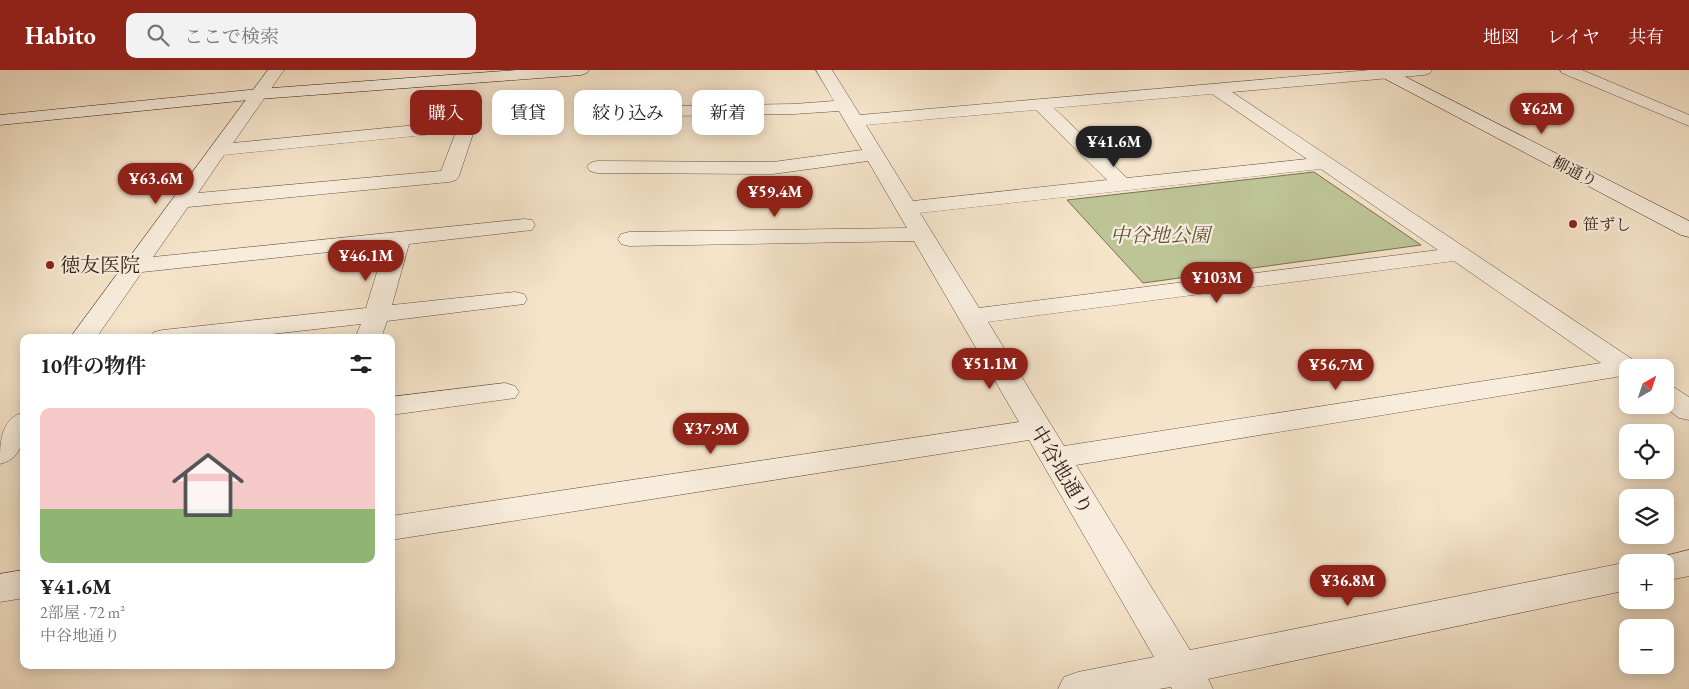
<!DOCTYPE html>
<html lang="ja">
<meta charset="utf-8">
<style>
:root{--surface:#fff;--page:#f2f2f2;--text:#202124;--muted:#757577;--line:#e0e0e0;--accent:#8f2418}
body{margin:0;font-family:"EB Garamond","Noto Serif JP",serif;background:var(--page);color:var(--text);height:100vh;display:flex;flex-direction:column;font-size:19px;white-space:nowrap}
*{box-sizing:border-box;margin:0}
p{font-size:16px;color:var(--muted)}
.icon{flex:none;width:28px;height:28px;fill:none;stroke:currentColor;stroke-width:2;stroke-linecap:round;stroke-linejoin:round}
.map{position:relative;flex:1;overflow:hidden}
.drawer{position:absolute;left:20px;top:264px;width:375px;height:335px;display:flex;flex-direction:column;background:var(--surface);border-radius:10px;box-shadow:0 2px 12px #0003}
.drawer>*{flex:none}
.hud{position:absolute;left:410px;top:20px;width:475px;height:45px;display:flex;gap:10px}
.needle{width:32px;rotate:39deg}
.controls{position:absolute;left:1619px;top:289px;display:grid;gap:10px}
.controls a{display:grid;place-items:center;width:55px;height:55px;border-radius:10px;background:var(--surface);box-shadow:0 2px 12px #0003;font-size:25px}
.price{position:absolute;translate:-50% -42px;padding:0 11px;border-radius:18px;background:var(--accent);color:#fff;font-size:16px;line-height:32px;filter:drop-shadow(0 1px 2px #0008)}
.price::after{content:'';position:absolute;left:50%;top:30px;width:15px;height:11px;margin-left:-8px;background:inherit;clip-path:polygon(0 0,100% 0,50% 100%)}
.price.current{background:#222;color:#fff}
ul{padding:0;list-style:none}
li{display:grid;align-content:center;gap:10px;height:265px;padding:0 20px}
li+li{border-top:1px solid var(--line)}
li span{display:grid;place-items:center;height:155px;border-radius:10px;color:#555}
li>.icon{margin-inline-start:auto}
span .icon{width:90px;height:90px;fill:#fffc;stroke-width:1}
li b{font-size:21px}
h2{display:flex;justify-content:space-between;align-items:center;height:60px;padding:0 20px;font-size:21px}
.tag{padding:0 18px;border-radius:10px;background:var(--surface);box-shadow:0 2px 12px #0003;font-size:18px;line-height:45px}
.tag.current{background:var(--accent);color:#fff}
header{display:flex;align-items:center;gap:30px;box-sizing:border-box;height:70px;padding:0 25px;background:var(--accent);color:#fff}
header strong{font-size:24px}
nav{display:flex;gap:28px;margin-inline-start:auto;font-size:18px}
.search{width:350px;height:45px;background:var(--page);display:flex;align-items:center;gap:12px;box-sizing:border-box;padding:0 18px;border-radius:10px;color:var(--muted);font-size:19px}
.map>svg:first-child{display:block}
.green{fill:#bdc496;stroke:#787055}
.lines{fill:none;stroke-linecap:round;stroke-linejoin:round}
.street-casing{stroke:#634f42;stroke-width:1}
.secondary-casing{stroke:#321d14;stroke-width:1}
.street{fill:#f8eddd;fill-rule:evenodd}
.secondary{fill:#f8eddd;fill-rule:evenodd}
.poi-dot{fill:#8f2418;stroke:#f8eddd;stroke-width:2}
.labels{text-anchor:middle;stroke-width:4.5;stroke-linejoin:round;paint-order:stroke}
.far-street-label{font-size:16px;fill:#321d14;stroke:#f8eddd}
.far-poi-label{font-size:16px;fill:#321d14;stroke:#f8eddd;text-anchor:start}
.park-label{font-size:20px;font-style:italic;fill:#5c4f3b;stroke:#f8eddd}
.poi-label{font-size:20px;fill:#321d14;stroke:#f8eddd;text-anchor:start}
.street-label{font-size:20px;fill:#321d14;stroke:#f8eddd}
</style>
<header>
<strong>Habito</strong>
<div class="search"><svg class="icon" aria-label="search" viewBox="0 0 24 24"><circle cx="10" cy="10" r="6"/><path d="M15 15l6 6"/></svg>ここで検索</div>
<nav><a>地図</a><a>レイヤ</a><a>共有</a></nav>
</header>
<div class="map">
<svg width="1689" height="619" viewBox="0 0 1689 619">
<rect width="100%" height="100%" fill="#f5e4ca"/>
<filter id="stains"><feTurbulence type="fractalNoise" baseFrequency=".004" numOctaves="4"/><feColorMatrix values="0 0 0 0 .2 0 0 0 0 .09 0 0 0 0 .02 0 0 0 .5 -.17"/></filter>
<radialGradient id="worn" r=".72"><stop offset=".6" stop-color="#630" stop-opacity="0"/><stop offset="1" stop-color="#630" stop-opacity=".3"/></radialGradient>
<path class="green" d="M 1314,102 L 1421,175 L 1143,213 L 1067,130 Z"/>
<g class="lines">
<g class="street-casing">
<g id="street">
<path d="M 268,0 L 284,0 L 233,73 L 467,50 L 473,51 L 476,55 L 459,106 L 456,110 L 449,112 L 188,137 L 153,187 L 524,149 L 532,150 L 535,155 L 532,160 L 409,174 L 392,235 L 515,222 L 524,224 L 527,229 L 524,234 L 387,251 L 381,268 L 355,268 L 361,254 L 237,268 L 150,268 L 154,262 L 163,260 L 366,238 L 385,176 L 142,202 L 96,268 L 70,268 ZM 456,62 L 441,101 L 198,123 L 224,85 Z"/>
<path d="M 816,0 L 832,0 L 860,45 L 1370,0 L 1432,0 L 1430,3 L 1424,5 L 1232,22 L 1638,293 L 1641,298 L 1628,298 L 1628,307 L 1622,306 L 1076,395 L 1190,580 L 1628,492 L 1628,520 L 1208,609 L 1213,619 L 1172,619 L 1171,617 L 1159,619 L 1058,619 L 1064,607 L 1078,602 L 1154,587 L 1029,370 L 391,470 L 391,446 L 1019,352 L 914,171 L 629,176 L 621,174 L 618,169 L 621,164 L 629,162 L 907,158 L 868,91 L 773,104 L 597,103 L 590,101 L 587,97 L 590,93 L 597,91 L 773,92 L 862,80 L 839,41 L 794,44 L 605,47 L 599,46 L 596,42 L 599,38 L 605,37 L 794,34 L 834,31 ZM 1212,24 L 1307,89 L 1127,108 L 1054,38 ZM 1036,40 L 1107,110 L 913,131 L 866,55 ZM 1321,99 L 1438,180 L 979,238 L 920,143 ZM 1454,191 L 1601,293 L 1064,376 L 988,252 Z"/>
<path d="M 1560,0 L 1582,0 L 1689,45 L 1689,56 L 1562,3 Z"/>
<path d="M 505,313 L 515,316 L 519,322 L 515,328 L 391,345 L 391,327 Z"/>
<path d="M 1665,315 L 1675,318 L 1689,327 L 1689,350 L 1679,348 L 1662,335 L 1665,335 Z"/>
<path d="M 24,342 C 24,364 26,387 0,394 C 0,372 0,349 24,342 Z"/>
<path d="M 1689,480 L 1689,506 L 1665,511 L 1665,492 L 1651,492 L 1653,489 Z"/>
<path d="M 24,500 L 24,528 L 0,532 L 0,504 Z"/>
</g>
</g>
<g class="secondary-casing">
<g id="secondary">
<path d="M 517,0 L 589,0 L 587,3 L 581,5 L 259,29 L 0,55 L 0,45 L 259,19 Z"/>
<path d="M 1372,0 L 1392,0 L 1689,151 L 1689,167 L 1681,165 L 1374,3 Z"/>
</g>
</g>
<use href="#street" class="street"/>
<use href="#secondary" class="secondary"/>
</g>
<g class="poi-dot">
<circle cx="1573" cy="154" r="5"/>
<circle cx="50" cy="195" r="5"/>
</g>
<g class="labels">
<g class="far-street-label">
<text transform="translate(1575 101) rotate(27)" y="6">柳通り</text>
</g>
<g class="far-poi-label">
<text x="1583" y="160">笹ずし</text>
</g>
<g class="park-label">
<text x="1160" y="172">中谷地公園</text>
</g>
<g class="poi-label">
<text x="60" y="202">徳友医院</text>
</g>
<g class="street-label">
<text transform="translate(1062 400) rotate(59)" y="7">中谷地通り</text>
</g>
</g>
<rect width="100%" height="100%" filter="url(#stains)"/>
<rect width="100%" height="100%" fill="url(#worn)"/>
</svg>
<div class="controls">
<a><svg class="needle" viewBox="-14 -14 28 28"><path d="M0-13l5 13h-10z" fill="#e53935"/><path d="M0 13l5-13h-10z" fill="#757577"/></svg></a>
<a><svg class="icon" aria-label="locate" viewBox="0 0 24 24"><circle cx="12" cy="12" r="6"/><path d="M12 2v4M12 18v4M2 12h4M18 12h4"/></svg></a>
<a><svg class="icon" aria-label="layers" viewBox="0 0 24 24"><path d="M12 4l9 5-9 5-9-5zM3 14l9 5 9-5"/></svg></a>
<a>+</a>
<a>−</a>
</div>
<b class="price" style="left:1542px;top:65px">¥62M</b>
<b class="price current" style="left:1114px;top:98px">¥41.6M</b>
<b class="price" style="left:156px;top:135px">¥63.6M</b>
<b class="price" style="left:775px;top:148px">¥59.4M</b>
<b class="price" style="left:366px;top:212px">¥46.1M</b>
<b class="price" style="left:1217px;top:234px">¥103M</b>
<b class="price" style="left:990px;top:320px">¥51.1M</b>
<b class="price" style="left:1336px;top:321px">¥56.7M</b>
<b class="price" style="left:711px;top:385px">¥37.9M</b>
<b class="price" style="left:1348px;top:537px">¥36.8M</b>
<div class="hud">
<a class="tag current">購入</a>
<a class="tag">賃貸</a>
<a class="tag">絞り込み</a>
<a class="tag">新着</a>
</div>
<section class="drawer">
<h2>10件の物件<svg class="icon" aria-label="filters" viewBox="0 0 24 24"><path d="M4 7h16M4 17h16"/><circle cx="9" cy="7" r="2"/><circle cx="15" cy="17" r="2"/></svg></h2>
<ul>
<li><span style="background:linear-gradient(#f6c9c9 65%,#8fb573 0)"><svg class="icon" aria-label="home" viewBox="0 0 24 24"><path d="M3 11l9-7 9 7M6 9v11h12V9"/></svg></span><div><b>¥41.6M</b><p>2部屋 · 72 m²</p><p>中谷地通り</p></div></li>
</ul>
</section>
</div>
